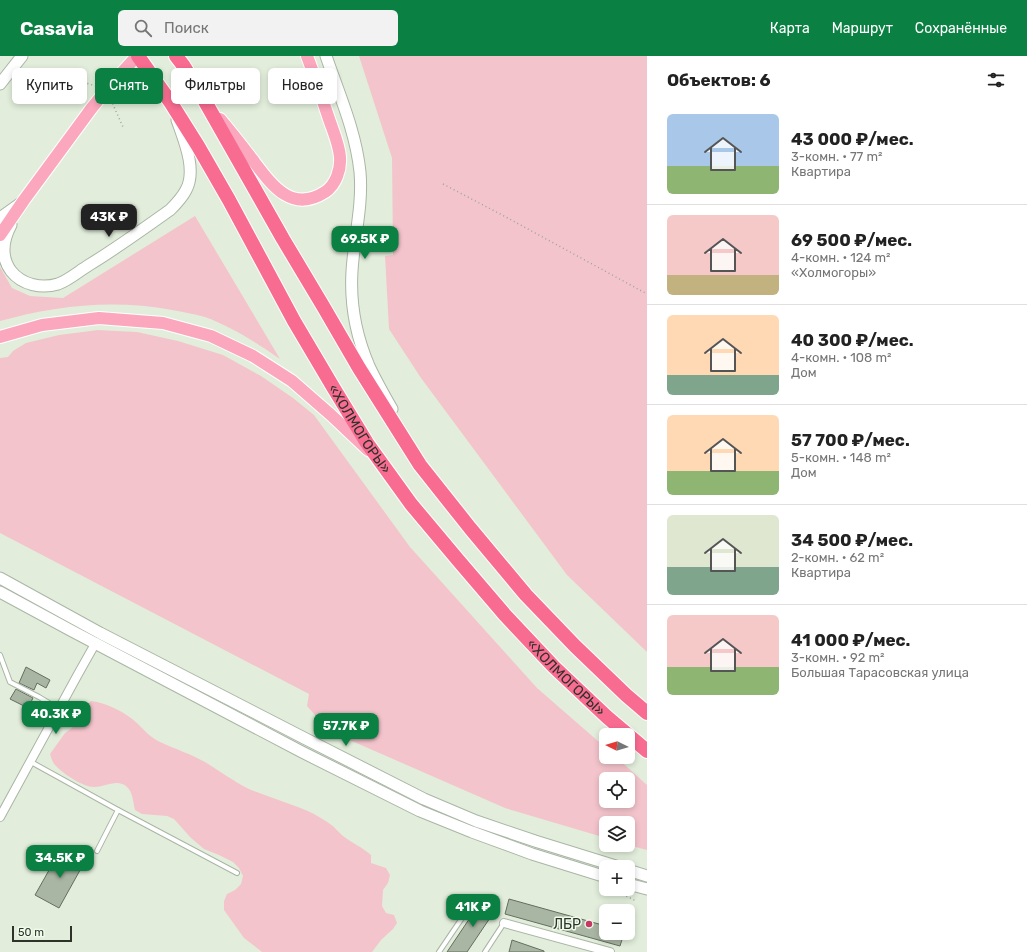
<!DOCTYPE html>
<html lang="ru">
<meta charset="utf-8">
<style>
:root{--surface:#fff;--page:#f2f2f2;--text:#222;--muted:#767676;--line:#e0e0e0;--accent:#0b8043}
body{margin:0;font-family:Rubik,sans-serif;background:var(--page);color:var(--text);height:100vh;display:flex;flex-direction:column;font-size:15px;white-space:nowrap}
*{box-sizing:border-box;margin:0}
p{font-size:13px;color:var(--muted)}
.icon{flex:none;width:22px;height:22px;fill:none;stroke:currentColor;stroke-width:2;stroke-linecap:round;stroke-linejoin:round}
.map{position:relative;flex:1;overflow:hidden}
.drawer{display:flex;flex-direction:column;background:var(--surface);width:380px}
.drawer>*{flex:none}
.top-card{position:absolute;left:12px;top:12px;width:380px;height:36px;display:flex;gap:8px}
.needle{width:26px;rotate:275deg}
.controls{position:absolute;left:599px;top:672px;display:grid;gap:8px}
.controls a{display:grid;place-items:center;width:36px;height:36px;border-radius:6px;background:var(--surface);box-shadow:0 2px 6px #0003;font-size:20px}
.scale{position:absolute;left:12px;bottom:10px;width:60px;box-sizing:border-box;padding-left:4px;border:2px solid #2d322b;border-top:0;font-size:11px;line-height:14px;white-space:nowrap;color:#2d322b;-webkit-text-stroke:3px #effbe9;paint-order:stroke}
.price{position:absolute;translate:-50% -34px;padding:0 9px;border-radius:8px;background:var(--accent);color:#fff;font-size:13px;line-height:26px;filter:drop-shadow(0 1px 2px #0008)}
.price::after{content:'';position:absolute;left:50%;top:24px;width:12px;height:9px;margin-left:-6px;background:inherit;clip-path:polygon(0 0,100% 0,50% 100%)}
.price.selected{background:#222;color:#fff}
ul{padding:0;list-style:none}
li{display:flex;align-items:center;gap:12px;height:100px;padding:0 20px}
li+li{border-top:1px solid var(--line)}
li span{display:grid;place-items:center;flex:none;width:112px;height:80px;border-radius:6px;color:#555}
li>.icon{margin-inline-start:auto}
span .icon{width:48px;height:48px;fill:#fffc;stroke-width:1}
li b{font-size:17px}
h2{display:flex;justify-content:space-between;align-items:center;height:48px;padding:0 20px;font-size:17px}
.pill{padding:0 14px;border-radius:6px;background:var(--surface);box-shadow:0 2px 6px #0003;font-size:14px;line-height:36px}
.pill.selected{background:var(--accent);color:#fff}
header{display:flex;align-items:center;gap:24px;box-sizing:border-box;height:56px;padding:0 20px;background:var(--accent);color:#fff}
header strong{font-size:19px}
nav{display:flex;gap:22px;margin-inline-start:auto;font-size:14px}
.search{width:280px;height:36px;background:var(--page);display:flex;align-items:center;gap:10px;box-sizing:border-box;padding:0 14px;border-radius:6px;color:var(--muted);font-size:15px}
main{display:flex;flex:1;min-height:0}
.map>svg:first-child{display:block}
.green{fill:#f4c4cc;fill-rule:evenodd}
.building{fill:#aab6a4;stroke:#646e5e}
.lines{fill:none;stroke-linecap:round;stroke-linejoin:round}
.lane-casing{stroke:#aab6a5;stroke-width:6}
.street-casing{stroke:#aab6a5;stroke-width:10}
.secondary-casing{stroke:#aab6a5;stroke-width:13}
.primary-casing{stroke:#fff;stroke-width:14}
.highway-casing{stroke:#fff;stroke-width:16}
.path{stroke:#9ca697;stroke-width:1.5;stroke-dasharray:1 3;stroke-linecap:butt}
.lane{stroke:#fff;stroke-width:4}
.street{stroke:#fff;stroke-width:8}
.secondary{stroke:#fff;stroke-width:11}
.primary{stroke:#fba7bd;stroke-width:12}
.highway{stroke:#f96c91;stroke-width:14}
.poi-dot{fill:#c53764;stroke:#effbe9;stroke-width:1.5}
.labels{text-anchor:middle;stroke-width:3;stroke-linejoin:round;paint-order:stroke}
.street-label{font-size:14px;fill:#2d322b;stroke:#effbe9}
.poi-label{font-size:14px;fill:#2d322b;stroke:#effbe9;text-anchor:end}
</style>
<header>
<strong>Casavia</strong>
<div class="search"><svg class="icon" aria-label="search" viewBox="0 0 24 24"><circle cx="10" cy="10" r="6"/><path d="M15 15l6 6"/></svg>Поиск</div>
<nav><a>Карта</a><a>Маршрут</a><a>Сохранённые</a></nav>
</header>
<main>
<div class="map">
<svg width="647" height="896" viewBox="0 0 647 896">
<rect width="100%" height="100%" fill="#e2eedb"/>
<g class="green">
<path d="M 359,0 L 647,0 L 647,596 L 567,519 L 421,322 L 389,273 L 385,200 L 393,199 L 392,102 Z"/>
<path d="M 195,160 L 280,303 C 257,287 232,271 205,261 C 195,258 183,256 172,254 C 114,243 57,249 0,265 L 0,211 L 12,232 L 30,240 L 63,242 Z"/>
<path d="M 98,274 L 137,276 L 178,285 L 223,299 L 261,320 L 293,342 L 314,359 L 410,491 L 537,632 L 606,692 L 606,701 L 616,701 L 647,729 L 647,794 L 628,789 L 628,767 L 606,767 L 606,782 L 505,752 L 329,675 L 307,650 L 309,638 L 0,477 L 0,302 L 8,301 L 13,295 L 26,287 L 59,279 ZM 606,723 L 628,723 L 628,745 L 606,745 Z"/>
<path d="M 91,645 C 107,647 125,656 137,667 C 144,674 151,682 160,686 C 175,693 191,698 205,706 C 220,715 233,725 249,733 C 270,742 293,748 314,758 C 319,761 325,764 330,768 C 335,771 338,776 343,780 C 352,787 362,791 371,799 L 371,807 L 386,812 L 390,819 L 388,827 L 383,834 L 382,850 L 386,857 L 394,859 L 397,867 L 393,873 L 381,884 L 372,896 L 262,896 L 244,882 L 224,854 L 224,845 L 227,838 L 235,834 L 241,828 L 243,820 L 239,812 L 233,806 L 219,799 L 204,793 L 191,782 L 174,763 L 167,760 L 142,758 L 135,754 C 133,747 133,736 127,731 C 118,722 105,731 94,731 C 83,731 62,717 55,709 C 52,706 51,701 50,698 L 65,677 L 72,672 L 85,651 Z"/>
</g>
<g class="building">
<path d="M 26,611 L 50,624 L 46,632 L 37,627 L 34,634 L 19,627 Z"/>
<path d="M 16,633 L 33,642 L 28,652 L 10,643 Z"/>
<path d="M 61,793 L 84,807 L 59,852 L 35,839 Z"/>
<path d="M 509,843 L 606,870 L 606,877 L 624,877 L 620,890 L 505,858 Z"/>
<path d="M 482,844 L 496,853 L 467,896 L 447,896 Z"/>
<path d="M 512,884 L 544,895 L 544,896 L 509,896 Z"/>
</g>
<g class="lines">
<g class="lane-casing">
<g id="lane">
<path d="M 0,599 L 10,626 L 39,641 L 59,653"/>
<path d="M 31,706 L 118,754 L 237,817"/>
<path d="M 97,795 L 118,754"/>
<path d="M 439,896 L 475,843"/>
<path d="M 485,896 L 504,867"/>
</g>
</g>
<g class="street-casing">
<g id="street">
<path d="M 0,761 L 77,620 L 95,588"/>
<path d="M 504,867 L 610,896"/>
</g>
</g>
<g class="secondary-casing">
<g id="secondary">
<path d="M 326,0 C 339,38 356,76 360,116 C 363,149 354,182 352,215 C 350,248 356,280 369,310 C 376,325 384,339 392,353"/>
<path d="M 0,28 L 22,0"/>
<path d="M 0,162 L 21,147"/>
<path d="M 11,169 C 3,184 0,200 11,215 C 22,229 42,233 58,228 C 69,224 79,215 89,209 C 117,192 143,173 170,154 C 176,148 182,142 186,134 C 197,114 184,84 177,64"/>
<path d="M 0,522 L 100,577 L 306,683 L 424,743 L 476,765 L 535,785 L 619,811"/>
<path d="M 0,536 L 72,575 L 302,696 L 420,755 L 472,776 L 532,798 L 606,821"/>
<path d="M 628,814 L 647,820"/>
<path d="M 628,828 L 647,833"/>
</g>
</g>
<g class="primary-casing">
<g id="primary">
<path d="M 220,63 C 231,76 242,90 252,103 C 271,128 291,158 325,136 C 336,129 341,113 340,101 C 339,88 333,75 329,63 C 322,42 315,21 307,0"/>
<path d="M 0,179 L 24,144 L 91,53 L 107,33 L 137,0"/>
<path d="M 0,281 L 42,269 L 99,262 L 163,267 L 211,280 L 253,300 L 292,325 L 331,359 L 368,394"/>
</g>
</g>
<g class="highway-casing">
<g id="highway">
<path id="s1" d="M 138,0 L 171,47 L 198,90 L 229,144 L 294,265 L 333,331 L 367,387 L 411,448 L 458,504 L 505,559 L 554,611 L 607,661 L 647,695"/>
<path d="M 176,0 L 183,9 L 202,40 L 283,183 L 323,250 L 359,312 L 420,409 L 470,472 L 526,539 L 575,590 L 626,639 L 647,657"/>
</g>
</g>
<g class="path">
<path d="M 72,23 L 96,30"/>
<path d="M 111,44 L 123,71"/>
<path d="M 443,128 L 504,160 L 647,238"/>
<path d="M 612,833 L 636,845"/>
</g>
<use href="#lane" class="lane"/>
<use href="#street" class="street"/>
<use href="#secondary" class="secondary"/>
<use href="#primary" class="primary"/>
<use href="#highway" class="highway"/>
</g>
<circle class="poi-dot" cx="589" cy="868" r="4"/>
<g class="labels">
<g class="street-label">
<text dy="5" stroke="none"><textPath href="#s1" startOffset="434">«ХОЛМОГОРЫ»</textPath></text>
<text dy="5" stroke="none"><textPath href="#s1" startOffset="758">«ХОЛМОГОРЫ»</textPath></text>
</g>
<g class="poi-label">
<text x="581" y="873">ЛБР</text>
</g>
</g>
</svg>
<div class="controls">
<a><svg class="needle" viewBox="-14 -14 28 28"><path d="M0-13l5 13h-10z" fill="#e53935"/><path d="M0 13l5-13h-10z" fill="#767676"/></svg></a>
<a><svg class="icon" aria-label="locate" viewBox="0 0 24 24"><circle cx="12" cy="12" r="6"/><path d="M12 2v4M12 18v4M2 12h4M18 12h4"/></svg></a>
<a><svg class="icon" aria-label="layers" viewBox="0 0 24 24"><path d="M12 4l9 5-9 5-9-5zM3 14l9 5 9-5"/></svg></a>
<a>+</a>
<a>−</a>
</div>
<div class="scale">50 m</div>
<b class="price selected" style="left:109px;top:182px">43K ₽</b>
<b class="price" style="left:365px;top:204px">69.5K ₽</b>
<b class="price" style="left:56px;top:679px">40.3K ₽</b>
<b class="price" style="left:346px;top:691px">57.7K ₽</b>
<b class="price" style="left:60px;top:823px">34.5K ₽</b>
<b class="price" style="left:473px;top:872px">41K ₽</b>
<div class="top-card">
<a class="pill">Купить</a>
<a class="pill selected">Снять</a>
<a class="pill">Фильтры</a>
<a class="pill">Новое</a>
</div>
</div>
<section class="drawer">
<h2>Объектов: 6<svg class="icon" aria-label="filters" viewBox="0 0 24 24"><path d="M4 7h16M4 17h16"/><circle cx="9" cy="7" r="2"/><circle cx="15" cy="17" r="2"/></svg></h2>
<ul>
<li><span style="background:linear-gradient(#a9c7e8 65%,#8fb573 0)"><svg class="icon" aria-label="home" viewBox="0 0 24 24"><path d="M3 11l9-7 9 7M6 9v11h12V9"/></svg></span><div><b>43 000 ₽/мес.</b><p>3-комн. · 77 m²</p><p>Квартира</p></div></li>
<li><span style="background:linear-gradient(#f6c9c9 75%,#c2b280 0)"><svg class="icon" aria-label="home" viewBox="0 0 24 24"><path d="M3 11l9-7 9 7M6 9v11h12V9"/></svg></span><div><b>69 500 ₽/мес.</b><p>4-комн. · 124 m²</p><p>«Холмогоры»</p></div></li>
<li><span style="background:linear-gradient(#ffd9b3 75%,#7fa58c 0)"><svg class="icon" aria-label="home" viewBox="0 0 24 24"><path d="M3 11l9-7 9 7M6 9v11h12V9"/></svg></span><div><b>40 300 ₽/мес.</b><p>4-комн. · 108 m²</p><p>Дом</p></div></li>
<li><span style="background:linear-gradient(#ffd9b3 70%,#8fb573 0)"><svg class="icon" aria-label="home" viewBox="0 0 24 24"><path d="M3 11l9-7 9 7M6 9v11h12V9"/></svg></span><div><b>57 700 ₽/мес.</b><p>5-комн. · 148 m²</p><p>Дом</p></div></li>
<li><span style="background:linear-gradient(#dfe7d0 65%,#7fa58c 0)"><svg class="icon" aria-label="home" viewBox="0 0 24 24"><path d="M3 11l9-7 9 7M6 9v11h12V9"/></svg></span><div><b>34 500 ₽/мес.</b><p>2-комн. · 62 m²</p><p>Квартира</p></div></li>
<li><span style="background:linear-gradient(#f6c9c9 65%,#8fb573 0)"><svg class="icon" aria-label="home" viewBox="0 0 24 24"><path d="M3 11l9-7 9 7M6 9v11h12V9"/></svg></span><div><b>41 000 ₽/мес.</b><p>3-комн. · 92 m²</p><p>Большая Тарасовская улица</p></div></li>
</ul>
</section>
</main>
